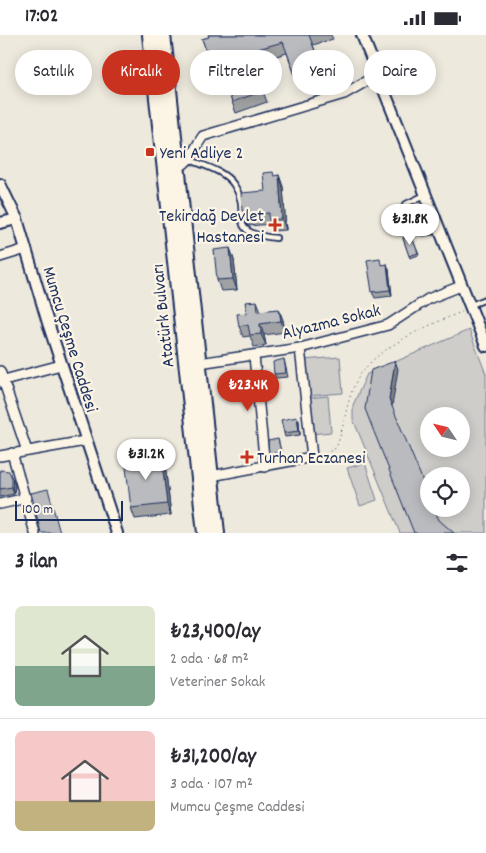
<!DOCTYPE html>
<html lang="tr">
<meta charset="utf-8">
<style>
:root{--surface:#fff;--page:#f2f2f3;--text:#2b2b33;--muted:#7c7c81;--line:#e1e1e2;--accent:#c8321e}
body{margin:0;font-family:Dekko,sans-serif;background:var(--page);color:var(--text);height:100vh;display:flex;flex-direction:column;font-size:19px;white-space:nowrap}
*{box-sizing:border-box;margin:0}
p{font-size:16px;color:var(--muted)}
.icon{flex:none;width:28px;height:28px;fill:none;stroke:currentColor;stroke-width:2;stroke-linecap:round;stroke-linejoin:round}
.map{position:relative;height:498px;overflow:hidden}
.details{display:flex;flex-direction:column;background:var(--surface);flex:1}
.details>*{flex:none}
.guide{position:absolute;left:15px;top:15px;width:456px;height:45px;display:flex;gap:10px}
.needle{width:32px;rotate:305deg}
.tools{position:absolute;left:420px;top:372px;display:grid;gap:10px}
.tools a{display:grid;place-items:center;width:50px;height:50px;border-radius:50%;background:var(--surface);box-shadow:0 2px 12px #0003;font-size:25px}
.scale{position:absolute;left:15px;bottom:12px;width:108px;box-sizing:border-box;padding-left:5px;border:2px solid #1b2f5e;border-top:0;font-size:14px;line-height:18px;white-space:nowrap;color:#1b2f5e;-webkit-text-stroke:4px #fcf5e5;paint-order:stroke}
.price{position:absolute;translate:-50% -42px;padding:0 11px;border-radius:18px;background:#fff;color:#222;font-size:16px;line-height:32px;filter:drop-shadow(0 1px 2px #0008)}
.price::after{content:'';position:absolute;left:50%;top:30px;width:15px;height:11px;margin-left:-8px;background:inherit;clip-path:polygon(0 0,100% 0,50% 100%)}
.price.selected{background:var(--accent);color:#fff}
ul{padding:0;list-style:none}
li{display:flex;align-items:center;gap:15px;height:125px;padding:0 15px}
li+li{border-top:1px solid var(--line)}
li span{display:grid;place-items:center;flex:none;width:140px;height:100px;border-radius:8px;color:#555}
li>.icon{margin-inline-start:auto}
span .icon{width:60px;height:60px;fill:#fffc;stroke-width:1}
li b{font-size:21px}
h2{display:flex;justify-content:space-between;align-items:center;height:60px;padding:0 15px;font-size:21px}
.chip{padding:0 18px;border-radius:22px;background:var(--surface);box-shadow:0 2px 12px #0003;font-size:18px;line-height:45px}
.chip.selected{background:var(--accent);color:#fff}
.status{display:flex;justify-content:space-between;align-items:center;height:35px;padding:0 25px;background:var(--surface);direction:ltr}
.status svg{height:14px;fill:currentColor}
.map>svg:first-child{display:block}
.green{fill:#cfcdca;stroke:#757e94;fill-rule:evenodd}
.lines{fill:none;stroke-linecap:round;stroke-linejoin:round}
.service-casing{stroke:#1b2f5e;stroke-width:8}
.minor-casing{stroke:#1b2f5e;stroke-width:12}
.tertiary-casing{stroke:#1b2f5e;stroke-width:14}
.primary-casing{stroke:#1b2f5e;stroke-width:18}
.path{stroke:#1b2f5e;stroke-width:1;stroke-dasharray:1 4;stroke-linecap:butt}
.service{stroke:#fcf5e5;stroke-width:4.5}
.minor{stroke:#fcf5e5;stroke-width:9}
.tertiary{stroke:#fcf5e5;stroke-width:10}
.primary{stroke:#fcf5e5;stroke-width:14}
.wall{fill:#a0a1a3;stroke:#1b2f5e}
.shaded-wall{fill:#828385;stroke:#1b2f5e}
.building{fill:#babbbe;stroke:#1b2f5e}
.poi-dot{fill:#c8321e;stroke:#fcf5e5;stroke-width:2}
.labels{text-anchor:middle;stroke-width:4.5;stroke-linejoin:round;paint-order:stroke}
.poi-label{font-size:18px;fill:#1b2f5e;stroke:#fcf5e5;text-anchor:start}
.street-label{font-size:18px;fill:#1b2f5e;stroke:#fcf5e5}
</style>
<div class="status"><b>17:02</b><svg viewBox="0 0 49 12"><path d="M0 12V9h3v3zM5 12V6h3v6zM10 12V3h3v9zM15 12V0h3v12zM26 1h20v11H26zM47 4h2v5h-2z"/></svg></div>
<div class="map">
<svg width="486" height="498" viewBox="0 0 486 498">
<rect width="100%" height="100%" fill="#eee9dd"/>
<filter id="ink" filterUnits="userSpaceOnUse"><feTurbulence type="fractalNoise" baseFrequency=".02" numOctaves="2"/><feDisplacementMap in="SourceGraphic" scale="10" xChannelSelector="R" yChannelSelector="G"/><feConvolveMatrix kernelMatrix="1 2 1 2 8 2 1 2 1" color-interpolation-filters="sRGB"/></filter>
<g filter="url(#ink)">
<g class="green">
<path d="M 469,295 L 486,339 L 486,498 L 400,498 L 353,384 L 353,370 L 367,339 ZM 429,381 L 461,381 L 461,414 L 429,414 ZM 429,441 L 461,441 L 461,474 L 429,474 Z"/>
<path d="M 340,322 L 343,358 L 306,361 L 303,325 Z"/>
<path d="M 328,361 L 331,397 L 311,399 L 308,363 Z"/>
<path d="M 365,428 L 377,465 L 360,471 L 347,433 Z"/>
</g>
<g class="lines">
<g class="service-casing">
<g id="service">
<path d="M 190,125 C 205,131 225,136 234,150 C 254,180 221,197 276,203"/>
<path d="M 425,160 L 406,169 L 405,181 C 413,198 421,200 439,195"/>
<path d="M 471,270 L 486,264"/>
</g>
</g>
<g class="minor-casing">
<g id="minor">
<path d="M 178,133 C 195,122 192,116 203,101 L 344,59 L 377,40"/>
<path d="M 0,222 L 26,214"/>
<path d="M 254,321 L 265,432"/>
<path d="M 199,328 L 300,313 L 388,290 L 428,264 L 461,251"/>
<path d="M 0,336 L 27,416"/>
<path d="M 0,346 L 61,330"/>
<path d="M 12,418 L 35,498"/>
<path d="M 0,421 L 85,406"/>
<path d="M 211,441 L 312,422 L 300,313"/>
<path d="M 0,469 L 27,463"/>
</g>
</g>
<g class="tertiary-casing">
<g id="tertiary">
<path d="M 362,0 L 486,311"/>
<path d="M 0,149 L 17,184 L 48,288 L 117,498"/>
<path d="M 0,188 L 17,184"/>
</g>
</g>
<g class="primary-casing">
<g id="primary">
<path d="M 150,0 L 205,498"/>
<path d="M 163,0 L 217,498"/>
</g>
</g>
<path class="path" d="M 321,421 L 336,413 C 345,391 346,366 356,347 C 372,313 431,289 464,276"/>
<use href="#service" class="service"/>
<use href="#minor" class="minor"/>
<use href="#tertiary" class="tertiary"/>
<use href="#primary" class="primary"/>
</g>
<g class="wall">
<path d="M 208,0 L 331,0 L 333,4 L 313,10 L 325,44 L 300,54 L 287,18 L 252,28 L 267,67 L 236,78 L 219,32 L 213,34 L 202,4 L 209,2 Z"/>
<path d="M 279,140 L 283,152 L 286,195 L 273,196 L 271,189 L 249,191 L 242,175 L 265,156 L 275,141 Z"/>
<path d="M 411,200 L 419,220 L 410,223 L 403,203 Z"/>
<path d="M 230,213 L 234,225 L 237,255 L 221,256 L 217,245 Z"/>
<path d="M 387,229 L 389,235 L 392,261 L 375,263 L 372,257 L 382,230 Z"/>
<path d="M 257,266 L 261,276 L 283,285 L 285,297 L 264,300 L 266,310 L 254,312 L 250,301 L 243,302 L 239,291 L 247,278 Z"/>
<path d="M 284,324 L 288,342 L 276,343 L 274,339 Z"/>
<path d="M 297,382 L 299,386 L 300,400 L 285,402 L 284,398 Z"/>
<path d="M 278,404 L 282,421 L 270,423 L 269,419 Z"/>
<path d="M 161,419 L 165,430 L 171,480 L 135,484 L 131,473 Z"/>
<path d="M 0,435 L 12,443 L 15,450 L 14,459 L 0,462 Z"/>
</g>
<g class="shaded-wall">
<path d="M 279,140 L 283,152 L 286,195 L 282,184 Z"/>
<path d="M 230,213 L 234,225 L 237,255 L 233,244 Z"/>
<path d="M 387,229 L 389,235 L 392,261 L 390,255 Z"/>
<path d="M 279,274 L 283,285 L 285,297 L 281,286 Z"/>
<path d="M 260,289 L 264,300 L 266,310 L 261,299 Z"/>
<path d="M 395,326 L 398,334 L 392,371 L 389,364 Z"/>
<path d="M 297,382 L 299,386 L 300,400 L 299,396 Z"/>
<path d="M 161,419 L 165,430 L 171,480 L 167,469 Z"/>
<path d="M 12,443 L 15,450 L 14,459 L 12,452 Z"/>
</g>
<g class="building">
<path d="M 208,0 L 309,0 L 321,32 L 296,42 L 283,7 L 247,17 L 263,56 L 232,67 L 215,21 L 209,23 L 202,4 L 209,2 Z"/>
<path d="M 273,137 L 274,141 L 279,140 L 282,184 L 269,185 L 269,178 L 245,180 L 242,175 L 241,158 L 265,156 L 263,138 Z"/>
<path d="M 411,200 L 418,218 L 409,221 L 403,203 Z"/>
<path d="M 230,213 L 233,244 L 217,245 L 214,215 Z"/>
<path d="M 380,223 L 381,230 L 387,229 L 390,255 L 372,257 L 367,225 Z"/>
<path d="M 257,266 L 258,276 L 279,274 L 281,286 L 260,289 L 261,299 L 250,300 L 248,290 L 239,291 L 237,279 L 247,278 L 245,267 Z"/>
<path d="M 284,324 L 286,338 L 274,339 L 273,327 Z"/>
<path d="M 395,326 L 389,364 L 429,461 L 429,474 L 434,474 L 439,485 L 454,498 L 414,498 L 365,374 L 371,335 Z"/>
<path d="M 297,382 L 299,396 L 284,398 L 281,385 Z"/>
<path d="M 278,404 L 281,417 L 269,419 L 268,406 Z"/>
<path d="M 161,419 L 167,469 L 131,473 L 125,424 Z"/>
<path d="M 0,435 L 9,436 L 12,443 L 12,452 L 0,454 Z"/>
<path d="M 48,454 L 60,498 L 41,498 L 31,458 Z"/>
</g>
</g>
<g class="poi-dot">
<rect x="145" y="112" width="10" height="10" rx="2.5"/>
<path d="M272.5 182.5h5v5h5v5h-5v5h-5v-5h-5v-5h5z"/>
<path d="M244.5 414.5h5v5h5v5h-5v5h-5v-5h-5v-5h5z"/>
</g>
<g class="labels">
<g class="poi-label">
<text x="160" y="123">Yeni Adliye 2</text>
<text x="264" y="186" text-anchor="end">Tekirdağ Devlet<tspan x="264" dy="21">Hastanesi</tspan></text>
<text x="257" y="428">Turhan Eczanesi</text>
</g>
<g class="street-label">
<text transform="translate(162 281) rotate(-96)" y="6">Atatürk Bulvarı</text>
<text transform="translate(331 286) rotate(-14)" y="6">Alyazma Sokak</text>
<text transform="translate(71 304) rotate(73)" y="6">Mumcu Çeşme Caddesi</text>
</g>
</g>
</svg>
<div class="tools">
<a><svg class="needle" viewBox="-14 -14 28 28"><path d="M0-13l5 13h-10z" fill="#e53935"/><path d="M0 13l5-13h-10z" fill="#7c7c81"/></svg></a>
<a><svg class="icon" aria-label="locate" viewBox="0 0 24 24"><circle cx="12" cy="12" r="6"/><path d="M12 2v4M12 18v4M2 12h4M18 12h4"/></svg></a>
</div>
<div class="scale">100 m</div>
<b class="price" style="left:410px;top:211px">₺31.8K</b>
<b class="price selected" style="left:248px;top:377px">₺23.4K</b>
<b class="price" style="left:146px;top:446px">₺31.2K</b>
<div class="guide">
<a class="chip">Satılık</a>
<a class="chip selected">Kiralık</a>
<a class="chip">Filtreler</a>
<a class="chip">Yeni</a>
<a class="chip">Daire</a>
</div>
</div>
<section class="details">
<h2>3 ilan<svg class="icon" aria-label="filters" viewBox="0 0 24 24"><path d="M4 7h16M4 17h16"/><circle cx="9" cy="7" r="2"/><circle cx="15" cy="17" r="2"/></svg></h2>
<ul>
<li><span style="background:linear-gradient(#dfe7d0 60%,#7fa58c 0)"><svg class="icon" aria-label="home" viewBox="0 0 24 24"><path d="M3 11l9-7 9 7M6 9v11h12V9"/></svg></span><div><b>₺23,400/ay</b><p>2 oda · 68 m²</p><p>Veteriner Sokak</p></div></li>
<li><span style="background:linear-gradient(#f6c9c9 70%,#c2b280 0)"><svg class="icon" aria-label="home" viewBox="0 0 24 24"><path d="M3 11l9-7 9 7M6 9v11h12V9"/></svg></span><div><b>₺31,200/ay</b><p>3 oda · 107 m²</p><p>Mumcu Çeşme Caddesi</p></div></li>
</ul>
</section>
